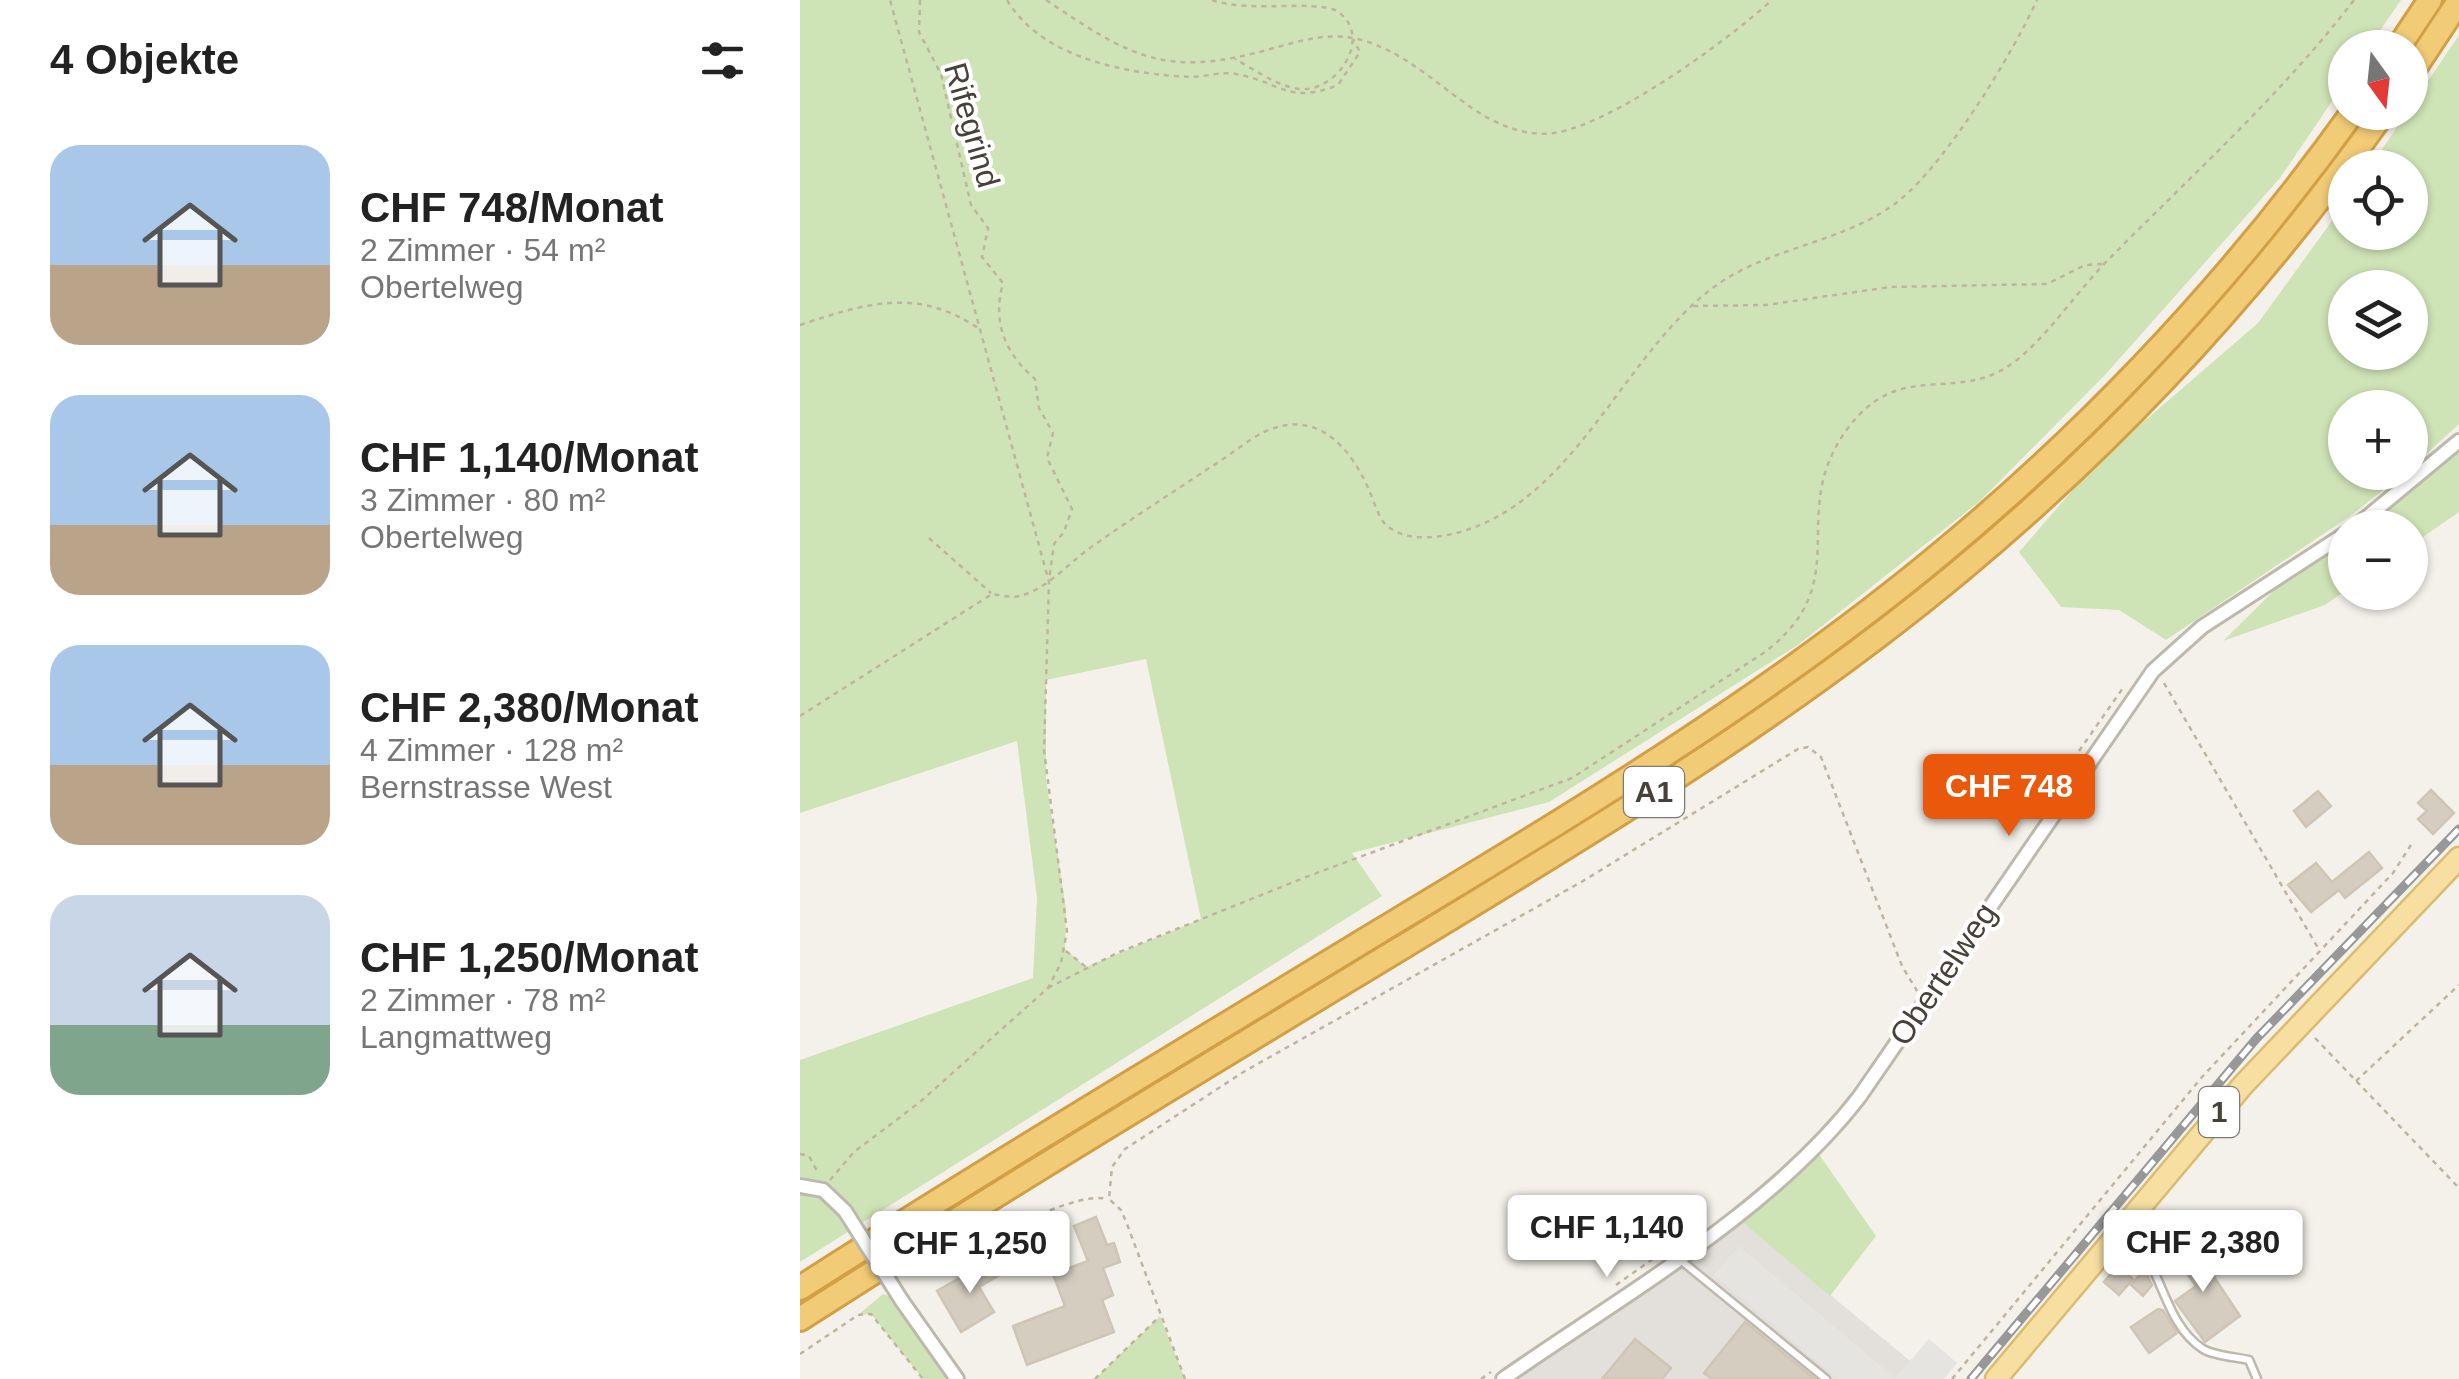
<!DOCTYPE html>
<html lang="de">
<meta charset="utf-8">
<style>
:root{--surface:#fff;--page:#f6f6f6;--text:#222;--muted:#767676;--accent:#ea580c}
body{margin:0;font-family:Helvetica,sans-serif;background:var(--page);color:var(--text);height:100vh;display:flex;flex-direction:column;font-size:38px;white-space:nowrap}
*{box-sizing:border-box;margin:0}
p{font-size:32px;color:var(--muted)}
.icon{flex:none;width:55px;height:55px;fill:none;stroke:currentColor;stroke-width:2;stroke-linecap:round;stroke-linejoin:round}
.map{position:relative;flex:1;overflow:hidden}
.sheet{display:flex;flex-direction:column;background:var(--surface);width:800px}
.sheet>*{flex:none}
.needle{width:65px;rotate:165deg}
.tools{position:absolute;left:1528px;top:30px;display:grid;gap:20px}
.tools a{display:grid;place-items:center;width:100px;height:100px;border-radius:50%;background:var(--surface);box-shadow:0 2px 8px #0004;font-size:50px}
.price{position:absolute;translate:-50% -85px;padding:0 22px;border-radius:10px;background:#fff;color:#222;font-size:32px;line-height:65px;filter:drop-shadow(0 2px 5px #0008)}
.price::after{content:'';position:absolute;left:50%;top:60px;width:30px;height:22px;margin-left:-15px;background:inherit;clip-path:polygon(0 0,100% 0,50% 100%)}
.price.active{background:var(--accent);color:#fff}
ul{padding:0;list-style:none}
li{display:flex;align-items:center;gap:30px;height:250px;padding:0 50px}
li span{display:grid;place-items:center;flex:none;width:280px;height:200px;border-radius:30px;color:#555}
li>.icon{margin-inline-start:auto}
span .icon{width:120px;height:120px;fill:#fffc;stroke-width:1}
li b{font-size:42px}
h2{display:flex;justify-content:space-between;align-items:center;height:120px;padding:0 50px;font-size:42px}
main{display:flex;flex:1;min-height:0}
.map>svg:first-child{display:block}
.industrial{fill:#e3e0db}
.green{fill:#cfe4b6;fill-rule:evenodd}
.parking{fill:#e5e4e1}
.building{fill:#d4cdc0;stroke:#cfc5b4;stroke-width:2.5}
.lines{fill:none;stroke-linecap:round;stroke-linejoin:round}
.lane-casing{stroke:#beb9ad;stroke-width:11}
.street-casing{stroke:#beb9ad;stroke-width:18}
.primary-casing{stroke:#dabc71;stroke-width:25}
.highway-casing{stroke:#d1a046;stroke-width:28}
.path{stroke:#bfb49f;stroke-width:2.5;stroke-dasharray:5 5;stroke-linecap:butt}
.lane{stroke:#fff;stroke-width:6}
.street{stroke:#fff;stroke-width:12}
.primary{stroke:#f6dfa0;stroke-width:20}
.highway{stroke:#f2cb76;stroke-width:22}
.rail-casing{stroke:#989898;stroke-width:9}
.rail{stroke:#fff;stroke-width:5;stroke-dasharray:15;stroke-linecap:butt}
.street-bridge-casing{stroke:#beb9ad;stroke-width:18;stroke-linecap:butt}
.street-bridge{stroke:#fff;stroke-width:12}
.labels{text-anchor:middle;stroke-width:8;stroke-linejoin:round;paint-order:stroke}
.shield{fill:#fff;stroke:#7e7a74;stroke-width:2.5}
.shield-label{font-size:30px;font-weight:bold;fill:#474139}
.street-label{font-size:32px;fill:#474139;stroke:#fff}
</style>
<main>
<section class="sheet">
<h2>4 Objekte<svg class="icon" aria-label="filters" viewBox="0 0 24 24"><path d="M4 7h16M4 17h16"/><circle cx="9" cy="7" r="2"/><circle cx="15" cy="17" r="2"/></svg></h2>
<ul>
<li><span style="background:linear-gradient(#a9c7e8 60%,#b9a48a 0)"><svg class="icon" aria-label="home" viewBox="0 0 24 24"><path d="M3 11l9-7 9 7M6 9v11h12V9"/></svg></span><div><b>CHF 748/Monat</b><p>2 Zimmer · 54 m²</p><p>Obertelweg</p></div></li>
<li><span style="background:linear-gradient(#a9c7e8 65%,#b9a48a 0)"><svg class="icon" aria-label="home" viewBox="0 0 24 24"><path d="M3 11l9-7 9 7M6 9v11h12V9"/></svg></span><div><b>CHF 1,140/Monat</b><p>3 Zimmer · 80 m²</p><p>Obertelweg</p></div></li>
<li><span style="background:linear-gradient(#a9c7e8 60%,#b9a48a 0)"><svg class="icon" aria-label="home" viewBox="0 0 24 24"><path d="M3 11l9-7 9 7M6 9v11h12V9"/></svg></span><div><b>CHF 2,380/Monat</b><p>4 Zimmer · 128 m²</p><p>Bernstrasse West</p></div></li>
<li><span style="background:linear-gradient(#c9d6e8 65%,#7fa58c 0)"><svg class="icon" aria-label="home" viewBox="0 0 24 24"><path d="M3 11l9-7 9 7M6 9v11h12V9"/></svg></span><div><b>CHF 1,250/Monat</b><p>2 Zimmer · 78 m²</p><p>Langmattweg</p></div></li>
</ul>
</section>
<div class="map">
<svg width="1659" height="1379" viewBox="0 0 1659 1379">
<rect width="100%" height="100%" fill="#f4f1ea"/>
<path class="industrial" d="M 935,1216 L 1132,1379 L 703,1379 Z"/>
<g class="green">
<path d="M 0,0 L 1601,0 L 1569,47 L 1545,48 L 1545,82 L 1480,178 L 1305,375 L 1180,501 L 998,645 L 749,802 L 552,853 L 582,896 L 0,1262 L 0,1060 L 233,978 L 237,898 L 217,741 L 0,813 ZM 346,659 L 401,919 L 286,967 L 265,949 L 266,909 L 246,780 L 246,680 Z"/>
<path d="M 1659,35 L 1659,424 L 1610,469 L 1610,408 L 1545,408 L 1545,472 L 1605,473 L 1550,516 L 1366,640 L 1319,610 L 1261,607 L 1219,552 L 1297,462 L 1458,323 L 1545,203 L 1545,232 L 1610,232 L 1610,168 L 1570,167 ZM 1545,288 L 1610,288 L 1610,352 L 1545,352 Z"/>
<path d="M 1659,441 L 1659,512 L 1610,546 L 1610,528 L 1554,528 Z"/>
<path d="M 1545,534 L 1545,591 L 1525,605 L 1423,641 L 1501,564 Z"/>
<path d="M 1016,1150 L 1076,1236 L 1030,1296 L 935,1216 Z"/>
<path d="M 83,1294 L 102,1301 L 157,1379 L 123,1379 L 71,1314 L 58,1315 Z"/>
<path d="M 360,1316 L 385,1379 L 295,1379 Z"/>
</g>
<path class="parking" d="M 939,1246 L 1095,1378 L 1129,1339 L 1157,1363 L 1144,1379 L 1038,1379 L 914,1275 Z"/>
<g class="building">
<path d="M 1631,790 L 1654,813 L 1633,834 L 1618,819 L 1627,811 L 1618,803 Z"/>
<path d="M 1518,791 L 1531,806 L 1506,827 L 1494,811 Z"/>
<path d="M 1569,852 L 1582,868 L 1545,898 L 1539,890 L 1511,912 L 1488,885 L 1516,863 L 1532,882 Z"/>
<path d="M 296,1217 L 307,1245 L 314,1243 L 320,1262 L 303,1268 L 313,1295 L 302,1300 L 314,1332 L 227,1365 L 213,1326 L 265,1306 L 253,1274 L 288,1261 L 274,1226 Z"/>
<path d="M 1388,1238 L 1440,1316 L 1405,1342 L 1375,1301 L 1396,1286 L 1370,1250 Z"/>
<path d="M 194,1258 L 203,1273 L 179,1287 L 194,1312 L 161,1332 L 137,1291 Z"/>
<path d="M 1318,1266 L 1333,1279 L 1319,1295 L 1304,1282 Z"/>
<path d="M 1344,1270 L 1352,1285 L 1343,1296 L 1331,1285 Z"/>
<path d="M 1358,1309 L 1363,1310 L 1377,1333 L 1349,1353 L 1331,1327 Z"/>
<path d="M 945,1322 L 1015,1379 L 912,1379 L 904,1373 Z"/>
<path d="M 835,1339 L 871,1368 L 862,1379 L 802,1379 Z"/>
</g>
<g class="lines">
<g class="lane-casing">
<g id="lane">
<path d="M 1328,1228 C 1362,1266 1364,1324 1403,1349 C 1414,1356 1436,1357 1449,1360 L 1457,1379"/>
<path d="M 878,1258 L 1026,1379"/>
</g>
</g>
<g class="street-casing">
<g id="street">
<path d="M 1554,528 L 1659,441"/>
<path d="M 0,1186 L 23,1190 L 45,1211"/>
<path d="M 102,1301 L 157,1379"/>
<path d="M 703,1379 C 823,1295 971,1212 1060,1096 L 1353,671 L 1402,627 L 1545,534"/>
</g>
</g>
<g class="primary-casing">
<path id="primary" d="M 1196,1379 L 1443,1085 L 1659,858"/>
</g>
<g class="highway-casing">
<g id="highway">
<path d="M 1598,48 L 1630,0"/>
<path d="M 1610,75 L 1659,1"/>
<path d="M 0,1288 C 191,1166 386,1049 580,931 C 774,814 969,697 1144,551 C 1298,423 1436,275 1553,112"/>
<path d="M 0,1319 C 198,1192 400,1070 601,948 C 794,831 987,715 1161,570 C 1321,437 1463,282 1584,112"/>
</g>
</g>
<g class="path">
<path d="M 120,0 L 119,32 L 141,74 L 171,205 L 188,228 L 182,257 L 203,283 C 192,323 205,353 235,379 L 239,408 L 253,433 L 247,458 L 272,509 L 264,532 L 254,544 L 249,580"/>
<path d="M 207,0 C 242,59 328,74 391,77 C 405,77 422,71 436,74 C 481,82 488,105 538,85 L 560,52 L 553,39"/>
<path d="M 246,0 C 328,55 363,78 463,51 C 490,44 523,32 552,38 C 599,46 637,85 675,110 C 697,125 727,137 754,133 C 813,124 927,41 972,0"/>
<path d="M 412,0 C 451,13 507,0 535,10 C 573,32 543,85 507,89 C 484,91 455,70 435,59"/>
<path d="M 893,306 L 966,305 L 1090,287 L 1247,284 L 1285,265 L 1304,264"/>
<path d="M 0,325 C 66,303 117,287 178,328"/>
<path d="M 129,538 L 191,593"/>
<path d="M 1364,683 L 1518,948"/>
<path d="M 0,716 L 192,594 C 198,595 208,597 214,597 C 244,593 267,564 290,548 C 329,520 369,495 409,468 C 428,457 447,440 466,431 C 518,409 550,447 569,490 C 573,499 578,516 585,524 C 600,538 622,539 642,536 C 769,515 818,361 910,290 C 966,246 1046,244 1101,199 C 1147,161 1212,55 1237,0"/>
<path d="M 1279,751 L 1323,688"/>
<path d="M 266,951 L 286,967"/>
<path d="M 248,988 L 317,953 L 506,877 L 772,778 L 965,652 C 1059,580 984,514 1048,428 C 1102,356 1158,407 1217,360 C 1252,331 1277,291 1309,259 C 1392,175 1482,94 1554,0"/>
<path d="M 1515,1038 L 1659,1188"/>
<path d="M 1556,1081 L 1659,985"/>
<path d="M 0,1154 L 9,1156 L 18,1173"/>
<path d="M 30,1180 L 54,1152 L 120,1102 L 248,988 L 261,963 L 267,931 L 244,750 L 249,582 L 90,0"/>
<path d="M 134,1269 C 169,1250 270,1190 307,1199"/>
<path d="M 816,1285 L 891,1232"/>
<path d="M 0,1354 L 58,1315 L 71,1314 L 123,1379"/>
<path d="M 295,1379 L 359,1317"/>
<path d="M 385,1379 L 327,1224 L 321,1210 L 309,1199 L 312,1167 L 325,1149 L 445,1071 L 783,881 L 998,749 L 1008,747 L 1021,757 L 1102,966 L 1117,991"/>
<path d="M 681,1379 L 691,1372"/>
<path d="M 1152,1379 L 1402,1077 L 1593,873 L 1611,845"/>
</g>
<use href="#lane" class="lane"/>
<use href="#street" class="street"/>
<use href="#primary" class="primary"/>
<use href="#highway" class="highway"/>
<g class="rail-casing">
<path id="rail" d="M 1171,1379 L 1456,1039 L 1659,829"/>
</g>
<use href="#rail" class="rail"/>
<g class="street-bridge-casing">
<path id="street-bridge" d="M 45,1211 L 102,1301"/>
</g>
<use href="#street-bridge" class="street-bridge"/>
</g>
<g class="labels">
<g class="shield">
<rect x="824" y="767" width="60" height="50" rx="8"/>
<rect x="1399" y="1087" width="40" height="50" rx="8"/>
</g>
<g class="shield-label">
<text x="854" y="802">A1</text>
<text x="1419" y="1122">1</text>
</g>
<g class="street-label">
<text transform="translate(172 125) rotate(74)" y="11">Rifegrind</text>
<text transform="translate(1143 974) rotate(-56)" y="11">Obertelweg</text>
</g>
</g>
</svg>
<div class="tools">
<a><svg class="needle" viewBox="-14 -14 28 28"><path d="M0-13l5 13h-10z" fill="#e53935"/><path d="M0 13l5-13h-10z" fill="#767676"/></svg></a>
<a><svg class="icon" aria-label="locate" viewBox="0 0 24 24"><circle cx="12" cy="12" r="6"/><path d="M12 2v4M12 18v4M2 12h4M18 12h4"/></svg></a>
<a><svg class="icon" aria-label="layers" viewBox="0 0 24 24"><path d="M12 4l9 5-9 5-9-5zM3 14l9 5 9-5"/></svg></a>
<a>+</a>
<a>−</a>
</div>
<b class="price active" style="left:1209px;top:839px">CHF 748</b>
<b class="price" style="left:807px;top:1280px">CHF 1,140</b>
<b class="price" style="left:1403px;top:1295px">CHF 2,380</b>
<b class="price" style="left:170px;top:1296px">CHF 1,250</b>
</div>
</main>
